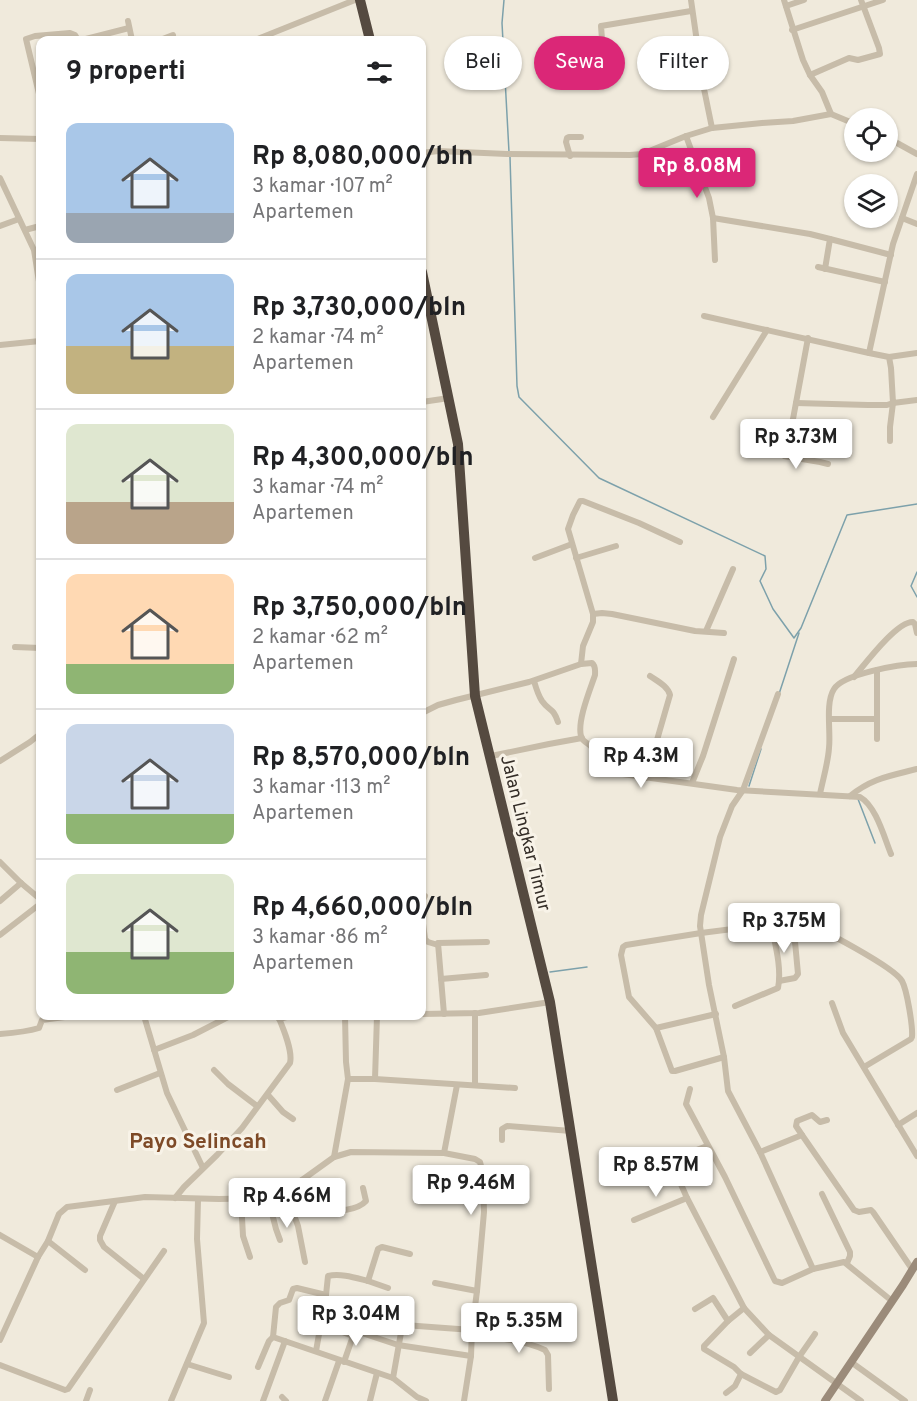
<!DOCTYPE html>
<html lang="id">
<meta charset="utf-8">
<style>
:root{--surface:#fff;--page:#f2f2f2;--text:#202124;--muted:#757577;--line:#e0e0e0;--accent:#db2777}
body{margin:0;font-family:Overpass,sans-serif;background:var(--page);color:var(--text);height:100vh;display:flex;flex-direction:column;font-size:22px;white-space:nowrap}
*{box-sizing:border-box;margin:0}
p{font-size:20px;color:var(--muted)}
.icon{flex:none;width:33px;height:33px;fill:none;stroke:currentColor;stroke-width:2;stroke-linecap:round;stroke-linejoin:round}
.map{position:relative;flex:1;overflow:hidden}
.sheet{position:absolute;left:36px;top:36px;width:390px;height:984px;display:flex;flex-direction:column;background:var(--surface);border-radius:12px;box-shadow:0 2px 4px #0004}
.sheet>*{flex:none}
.guide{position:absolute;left:444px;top:36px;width:382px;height:54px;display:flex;gap:12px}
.tools{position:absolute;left:844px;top:108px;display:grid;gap:12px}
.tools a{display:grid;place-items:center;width:54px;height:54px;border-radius:50%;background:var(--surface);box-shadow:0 2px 4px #0004;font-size:30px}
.price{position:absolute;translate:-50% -51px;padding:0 14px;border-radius:6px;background:#fff;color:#222;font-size:20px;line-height:39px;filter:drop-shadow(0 2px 3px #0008)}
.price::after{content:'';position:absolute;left:50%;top:36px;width:18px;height:14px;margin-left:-9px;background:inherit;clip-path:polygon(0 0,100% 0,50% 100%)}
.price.active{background:var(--accent);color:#fff}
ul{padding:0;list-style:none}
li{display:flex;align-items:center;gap:18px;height:150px;padding:0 30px}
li+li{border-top:2px solid var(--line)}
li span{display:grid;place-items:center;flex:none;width:168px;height:120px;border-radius:12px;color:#555}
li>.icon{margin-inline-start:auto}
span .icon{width:72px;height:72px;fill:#fffc;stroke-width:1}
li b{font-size:26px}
h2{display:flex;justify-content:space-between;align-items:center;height:72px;padding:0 30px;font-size:26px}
.chip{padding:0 21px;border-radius:27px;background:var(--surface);box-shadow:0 2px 4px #0004;font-size:21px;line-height:54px}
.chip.active{background:var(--accent);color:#fff}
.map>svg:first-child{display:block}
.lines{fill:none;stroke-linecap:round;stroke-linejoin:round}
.stream{stroke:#7da1ab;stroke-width:1.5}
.street{stroke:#c7bca9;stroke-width:6}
.secondary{stroke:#9b8b7a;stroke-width:8}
.highway{stroke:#554a40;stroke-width:10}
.labels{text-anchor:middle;stroke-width:6;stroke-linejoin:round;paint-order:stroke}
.street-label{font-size:18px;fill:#352e28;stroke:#f8f3e8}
.quarter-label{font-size:21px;font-weight:bold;fill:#7e4a27;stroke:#f8f3e8}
</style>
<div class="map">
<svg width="917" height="1401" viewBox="0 0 917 1401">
<rect width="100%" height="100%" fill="#f0eadc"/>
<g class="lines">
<g class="stream">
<path d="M 504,0 L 502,23 L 509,152"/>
<path d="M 510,157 L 517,386 L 519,397 L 599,478 L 765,556 L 766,569 L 760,581 L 773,609 L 794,638 L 801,628 L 847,515 L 917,504"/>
<path d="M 917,572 L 911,586 L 917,597"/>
<path d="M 779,694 L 799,633"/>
<path d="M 749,786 L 761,749"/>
<path d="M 858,799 L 875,843"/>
<path d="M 550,972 L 587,967"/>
</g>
<g class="street">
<path d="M 691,0 L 703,84 L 712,128"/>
<path d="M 784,0 L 803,60 L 810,75 L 822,92 L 831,114"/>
<path d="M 786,6 L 804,0"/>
<path d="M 128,21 L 132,40"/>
<path d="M 792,30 L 883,0"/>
<path d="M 82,40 L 129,28"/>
<path d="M 160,40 L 173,35"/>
<path d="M 255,40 L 355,0"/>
<path d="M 603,52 L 601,26 L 691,11"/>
<path d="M 810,75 L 849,58 L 858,60 L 880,54 L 879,48 L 861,0"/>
<path d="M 40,98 L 26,39 L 35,36 L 70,33 L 75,35 L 78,40"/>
<path d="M 686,136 L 709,198 L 713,218 L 715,260"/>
<path d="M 0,138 L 40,139"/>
<path d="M 888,138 L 917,154"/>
<path d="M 422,153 L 438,151 L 507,154 L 630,155 L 642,154 L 686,136 L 712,128 L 762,123 L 793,121 L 831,114 L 855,124"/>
<path d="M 570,156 L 566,142 L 567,138 L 569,137 L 581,137"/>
<path d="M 0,178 L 34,250 L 40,288"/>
<path d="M 713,218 L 810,234 L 830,239 L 825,269"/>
<path d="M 902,218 L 917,224"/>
<path d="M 0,226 L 19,219"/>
<path d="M 25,230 L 40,226"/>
<path d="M 830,239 L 891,255"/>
<path d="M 818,267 L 885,282"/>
<path d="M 704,316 L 869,353 L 893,244 L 917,174"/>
<path d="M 808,338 L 793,419 L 782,454 L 784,456 L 820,462 L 828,464"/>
<path d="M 0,345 L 40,341"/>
<path d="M 869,353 L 889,357 L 891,368 L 893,403 L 917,400"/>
<path d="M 889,357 L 917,353"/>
<path d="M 422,402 L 449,398"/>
<path d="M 796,403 L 868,405 L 887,405 L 893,403 L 890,427 L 890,441"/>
<path d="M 713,417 L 767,330"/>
<path d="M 535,558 L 572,544"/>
<path d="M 576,558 L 616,546"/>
<path d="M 593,614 L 602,613 L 612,614 L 695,631 L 724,633"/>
<path d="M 706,631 L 733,569"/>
<path d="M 15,647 L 40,648"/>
<path d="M 581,664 L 583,646 L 593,622 L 593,614 L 568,529 L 573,515 L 580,501 L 583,501 L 639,523 L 680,542"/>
<path d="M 854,677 C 865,664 897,621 913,622 L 915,624 L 917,633"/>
<path d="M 534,681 C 536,688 538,695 542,701 C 549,711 553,707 558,722"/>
<path d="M 778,694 L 743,790 L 732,806 L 720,837 L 701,915 L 700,926 L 709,985 L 724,1057 L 728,1091 L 760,1152 L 813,1269"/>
<path d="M 422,713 L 438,705 L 456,700 L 529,682 L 581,664 L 592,663 C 596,666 595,671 595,675 C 590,690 577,721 581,736 C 583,744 592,743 593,750 C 595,760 589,763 601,771 L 737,790 L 860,797 C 876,806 884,837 891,854"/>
<path d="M 829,719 L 876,719"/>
<path d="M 877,739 L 877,670"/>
<path d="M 491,756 L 549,744 L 582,738"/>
<path d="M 0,761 L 30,742 L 40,734"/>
<path d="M 646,778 L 670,695 C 668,686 657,681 650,676"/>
<path d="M 692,783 L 703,756 L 734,659"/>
<path d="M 820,794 C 823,779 828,763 829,748 C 831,732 825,703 834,689 C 843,674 900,664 917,664"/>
<path d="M 850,796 C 872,778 890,776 917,769"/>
<path d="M 0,862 L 21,883 L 40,899"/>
<path d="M 0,901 L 21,883"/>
<path d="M 422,902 L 425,896"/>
<path d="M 422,916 L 425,939 L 428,942 L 438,945"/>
<path d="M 0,935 L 40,904"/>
<path d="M 441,979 L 486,975"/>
<path d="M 779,981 L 795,978 L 798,974 L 794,931"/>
<path d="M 832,1003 L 843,1033 L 917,1156"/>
<path d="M 735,1006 L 778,988 C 782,968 775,944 771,924"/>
<path d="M 422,1014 L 479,1013 L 550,1002"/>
<path d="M 444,1014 L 438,943 L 487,942"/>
<path d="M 716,1014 L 656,1028 L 629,997 L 621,955 L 623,947 L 626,945 L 701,933 L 787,922 C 792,922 797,921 801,922 C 818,926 895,968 902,981 C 907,990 913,1027 912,1037 L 911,1039 L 864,1067"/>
<path d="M 144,1016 L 167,1093 L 203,1168"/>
<path d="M 279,1019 L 290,1016"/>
<path d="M 656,1028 L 672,1071 L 675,1071 L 724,1057"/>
<path d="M 0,1034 C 13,1033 26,1032 39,1028 L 42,1020 L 72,1016"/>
<path d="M 154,1050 L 193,1035 L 230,1016"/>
<path d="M 214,1070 L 228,1084 L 257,1106"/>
<path d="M 348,1079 L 375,1079 L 515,1088"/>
<path d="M 375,1079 L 377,1016"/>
<path d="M 475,1085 L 475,1013"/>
<path d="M 690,1089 L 686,1104 L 725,1177 L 775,1281 L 782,1283 L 813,1269 L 844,1262 L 892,1301"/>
<path d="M 117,1090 L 160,1073"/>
<path d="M 268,1095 L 283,1112 L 293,1119"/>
<path d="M 898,1125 L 917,1113"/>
<path d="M 802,1135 L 796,1126 L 797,1121 L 812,1115 L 820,1122 L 827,1120"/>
<path d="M 502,1140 L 502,1129 L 507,1126 L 571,1131"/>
<path d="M 707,1146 L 673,1159 L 672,1164 L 687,1198 L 744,1308 L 769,1335 L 861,1401"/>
<path d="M 760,1152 L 802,1135 L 854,1210 L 859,1212 L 871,1210 L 873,1212 L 912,1269"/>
<path d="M 444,1153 L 457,1085"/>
<path d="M 334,1157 L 348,1079 L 346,1062 L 345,1016"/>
<path d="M 302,1180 L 321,1209 L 324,1211 C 337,1211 357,1211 366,1201 L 363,1188"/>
<path d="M 285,1190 L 298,1226 L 305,1262"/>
<path d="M 822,1194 L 850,1252 L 850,1256 L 847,1263"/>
<path d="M 175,1198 L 184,1187 L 217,1155 L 242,1128 L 290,1063 C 293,1051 283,1028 278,1016"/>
<path d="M 268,1198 L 276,1229 L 280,1240"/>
<path d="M 241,1200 L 243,1236 L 250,1257"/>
<path d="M 115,1201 L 100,1236 L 100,1240 L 104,1247 L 144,1279"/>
<path d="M 634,1220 L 687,1198"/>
<path d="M 0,1235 L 38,1257"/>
<path d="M 48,1241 L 85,1270"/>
<path d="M 368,1281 L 388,1288"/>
<path d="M 435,1283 L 477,1291"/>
<path d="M 744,1308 L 728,1321 L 704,1346 L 704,1349 L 734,1367 L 741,1374 L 776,1392 L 780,1390 L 799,1357 L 815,1334"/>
<path d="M 695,1309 L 713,1298 L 728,1321"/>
<path d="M 321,1324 L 353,1336 L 357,1332 L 362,1333 L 398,1345 L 471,1356"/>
<path d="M 471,1336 C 496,1337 523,1340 545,1350 L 548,1355 L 549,1389"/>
<path d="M 273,1337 L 276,1307 L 280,1303 L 289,1300 L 293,1289 L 297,1288 L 326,1295"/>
<path d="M 0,1340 L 38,1257 L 48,1241 L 59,1214 L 67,1207 L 145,1197 L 219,1199 L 268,1198 L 302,1180 L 334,1157 L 351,1152 L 444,1153 L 475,1159 L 480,1162 L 483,1174 L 484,1212 L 477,1291 L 472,1330 L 471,1356 L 464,1401"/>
<path d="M 316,1351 L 326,1295 L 328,1276 C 341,1273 356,1278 368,1281 L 378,1249 L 382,1247 L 410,1254"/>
<path d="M 750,1353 L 769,1335"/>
<path d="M 344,1362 L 353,1336"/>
<path d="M 851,1362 L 905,1401"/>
<path d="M 187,1364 L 229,1377"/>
<path d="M 0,1365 L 65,1390 L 68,1389 L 164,1251"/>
<path d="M 258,1367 L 269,1341 L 273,1337 L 393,1378 L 417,1397 L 426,1401"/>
<path d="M 393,1378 L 402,1327 L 404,1325 L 472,1330"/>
<path d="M 726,1393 L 735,1386 L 741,1374"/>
<path d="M 282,1397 L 286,1401"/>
<path d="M 86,1401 L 90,1390"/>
<path d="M 171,1401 L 204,1323 L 197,1239 L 198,1199"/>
<path d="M 263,1401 L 285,1341"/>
<path d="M 325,1401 L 339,1361"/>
<path d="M 370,1401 L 377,1373"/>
</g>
<path class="secondary" d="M 825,1401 L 903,1285 L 917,1262"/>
<g class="highway">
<path d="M 360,0 L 370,40"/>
<path d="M 422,272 L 458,444 L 475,696 L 550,1002 L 613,1401"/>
</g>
</g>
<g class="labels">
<g class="street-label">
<text transform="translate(526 833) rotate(76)" y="6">Jalan Lingkar Timur</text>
</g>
<g class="quarter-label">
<text x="198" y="1148">Payo Selincah</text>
</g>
</g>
</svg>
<div class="tools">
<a><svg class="icon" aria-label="locate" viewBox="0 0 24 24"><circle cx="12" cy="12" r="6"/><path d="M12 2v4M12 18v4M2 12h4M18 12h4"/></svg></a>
<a><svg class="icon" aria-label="layers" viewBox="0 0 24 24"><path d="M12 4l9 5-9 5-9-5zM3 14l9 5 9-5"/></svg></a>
</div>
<b class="price active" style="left:697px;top:199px">Rp 8.08M</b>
<b class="price" style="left:796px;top:470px">Rp 3.73M</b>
<b class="price" style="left:641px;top:789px">Rp 4.3M</b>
<b class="price" style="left:784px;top:954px">Rp 3.75M</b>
<b class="price" style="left:656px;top:1198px">Rp 8.57M</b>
<b class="price" style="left:471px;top:1216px">Rp 9.46M</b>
<b class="price" style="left:287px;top:1229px">Rp 4.66M</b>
<b class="price" style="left:356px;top:1347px">Rp 3.04M</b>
<b class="price" style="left:519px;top:1354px">Rp 5.35M</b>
<div class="guide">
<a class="chip">Beli</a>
<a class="chip active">Sewa</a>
<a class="chip">Filter</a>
</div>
<section class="sheet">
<h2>9 properti<svg class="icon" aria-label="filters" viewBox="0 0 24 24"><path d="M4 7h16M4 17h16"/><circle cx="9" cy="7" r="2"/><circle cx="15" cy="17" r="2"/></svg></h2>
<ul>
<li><span style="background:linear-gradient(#a9c7e8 75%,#9aa5b1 0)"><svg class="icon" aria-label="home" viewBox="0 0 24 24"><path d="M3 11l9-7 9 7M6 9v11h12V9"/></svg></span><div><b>Rp 8,080,000/bln</b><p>3 kamar · 107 m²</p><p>Apartemen</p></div></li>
<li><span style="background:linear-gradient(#a9c7e8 60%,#c2b280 0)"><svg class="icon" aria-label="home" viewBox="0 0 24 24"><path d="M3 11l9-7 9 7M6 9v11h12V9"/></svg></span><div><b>Rp 3,730,000/bln</b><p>2 kamar · 74 m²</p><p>Apartemen</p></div></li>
<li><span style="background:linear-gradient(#dfe7d0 65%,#b9a48a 0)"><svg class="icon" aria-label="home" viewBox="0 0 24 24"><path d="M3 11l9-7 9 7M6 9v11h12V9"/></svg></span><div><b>Rp 4,300,000/bln</b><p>3 kamar · 74 m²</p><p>Apartemen</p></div></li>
<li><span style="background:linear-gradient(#ffd9b3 75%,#8fb573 0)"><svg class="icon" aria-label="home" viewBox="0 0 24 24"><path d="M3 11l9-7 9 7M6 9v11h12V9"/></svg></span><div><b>Rp 3,750,000/bln</b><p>2 kamar · 62 m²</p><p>Apartemen</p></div></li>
<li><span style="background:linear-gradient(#c9d6e8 75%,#8fb573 0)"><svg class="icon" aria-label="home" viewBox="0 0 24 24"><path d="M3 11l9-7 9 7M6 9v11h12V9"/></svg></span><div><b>Rp 8,570,000/bln</b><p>3 kamar · 113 m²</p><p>Apartemen</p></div></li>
<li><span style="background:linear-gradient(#dfe7d0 65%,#8fb573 0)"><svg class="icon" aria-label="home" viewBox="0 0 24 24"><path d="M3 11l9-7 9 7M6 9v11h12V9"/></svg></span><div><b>Rp 4,660,000/bln</b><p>3 kamar · 86 m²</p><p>Apartemen</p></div></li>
</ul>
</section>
</div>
